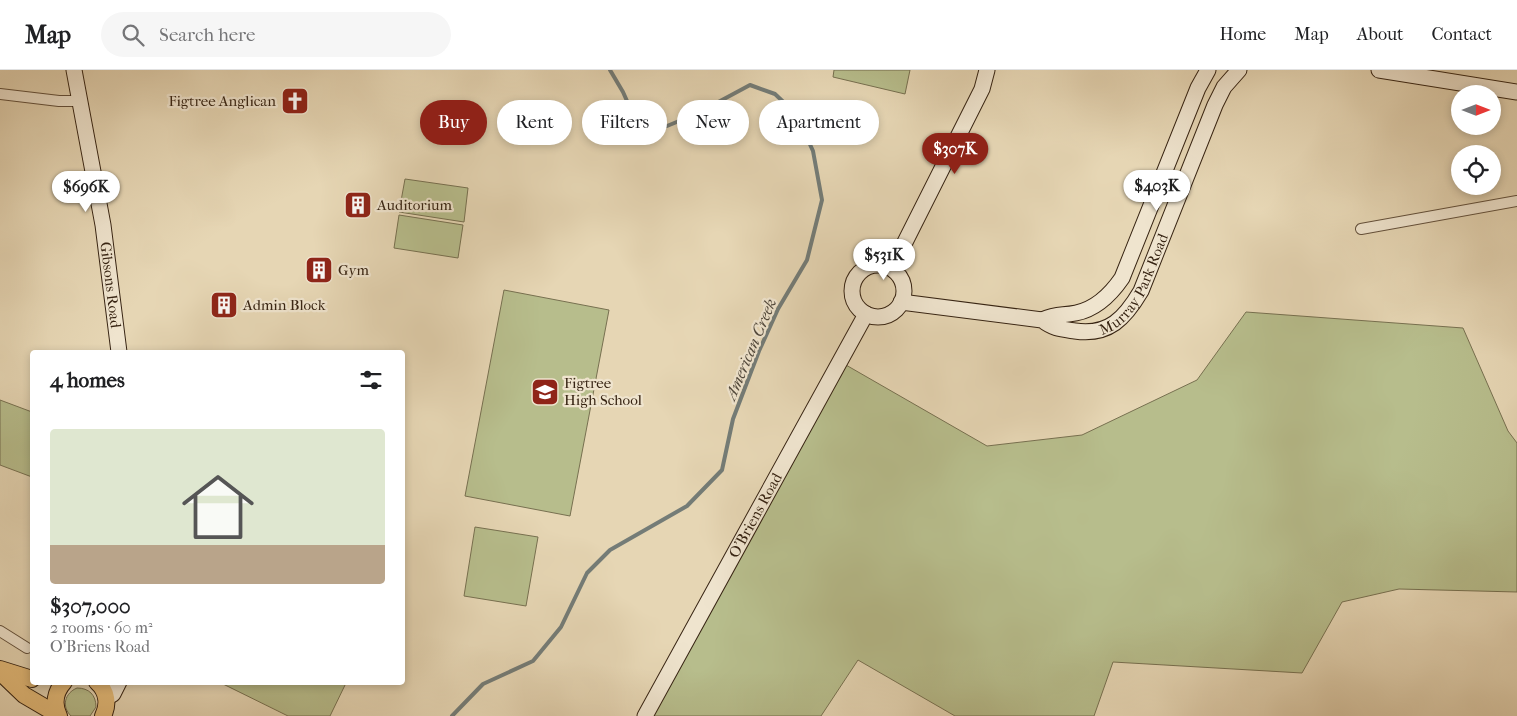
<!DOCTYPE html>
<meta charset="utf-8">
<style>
:root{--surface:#fff;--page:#f6f6f6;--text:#202124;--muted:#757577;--line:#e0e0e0;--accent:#8f2418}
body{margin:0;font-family:"IM FELL French Canon",serif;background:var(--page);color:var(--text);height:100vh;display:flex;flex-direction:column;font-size:19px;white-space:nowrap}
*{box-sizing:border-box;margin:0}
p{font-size:16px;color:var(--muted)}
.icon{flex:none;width:28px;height:28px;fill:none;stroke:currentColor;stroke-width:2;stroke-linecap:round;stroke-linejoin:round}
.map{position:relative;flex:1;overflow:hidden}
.details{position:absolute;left:30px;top:280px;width:375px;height:335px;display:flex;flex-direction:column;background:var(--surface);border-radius:5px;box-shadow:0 2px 8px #0003}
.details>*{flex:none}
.top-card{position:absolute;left:420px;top:30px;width:475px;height:45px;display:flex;gap:10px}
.needle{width:32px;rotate:90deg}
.controls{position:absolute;left:1451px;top:15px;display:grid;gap:10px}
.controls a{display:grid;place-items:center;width:50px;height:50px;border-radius:50%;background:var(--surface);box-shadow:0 2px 8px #0003;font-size:25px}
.price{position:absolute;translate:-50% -42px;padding:0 11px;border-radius:18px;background:#fff;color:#222;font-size:16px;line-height:32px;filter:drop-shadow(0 1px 2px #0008)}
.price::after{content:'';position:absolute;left:50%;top:30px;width:15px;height:11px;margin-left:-8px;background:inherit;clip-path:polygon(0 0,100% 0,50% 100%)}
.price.current{background:var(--accent);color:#fff}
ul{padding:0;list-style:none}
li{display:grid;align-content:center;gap:10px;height:265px;padding:0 20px}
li+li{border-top:1px solid var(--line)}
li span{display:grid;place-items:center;height:155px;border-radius:5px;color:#555}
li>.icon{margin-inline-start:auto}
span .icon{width:90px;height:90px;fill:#fffc;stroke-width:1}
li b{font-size:21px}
h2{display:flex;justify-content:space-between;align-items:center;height:60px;padding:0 20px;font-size:21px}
.tag{padding:0 18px;border-radius:22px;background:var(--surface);box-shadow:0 2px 8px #0003;font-size:18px;line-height:45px}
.tag.current{background:var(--accent);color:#fff}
header{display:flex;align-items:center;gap:30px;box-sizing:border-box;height:70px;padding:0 25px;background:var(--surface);border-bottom:1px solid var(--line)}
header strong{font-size:24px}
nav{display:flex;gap:28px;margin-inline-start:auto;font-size:18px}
.search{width:350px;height:45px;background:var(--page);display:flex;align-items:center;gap:12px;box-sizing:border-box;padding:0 18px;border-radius:28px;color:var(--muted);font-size:19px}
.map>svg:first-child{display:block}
.green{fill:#b7bd8c;stroke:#777050}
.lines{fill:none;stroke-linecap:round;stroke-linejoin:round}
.stream{stroke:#747c77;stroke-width:4}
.street-casing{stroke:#63503b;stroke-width:12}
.secondary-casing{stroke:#372413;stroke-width:17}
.primary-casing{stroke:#372413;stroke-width:18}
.street{stroke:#efe4ce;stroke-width:10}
.secondary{stroke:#efe4ce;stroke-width:15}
.primary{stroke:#e3bb7a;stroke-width:16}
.labels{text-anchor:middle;stroke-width:4.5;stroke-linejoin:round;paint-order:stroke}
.poi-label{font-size:15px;fill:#372413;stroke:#efe4ce;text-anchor:start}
.street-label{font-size:15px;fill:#372413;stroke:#efe4ce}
.water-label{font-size:16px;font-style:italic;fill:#50483c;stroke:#efe4ce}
</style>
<header>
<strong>Map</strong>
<div class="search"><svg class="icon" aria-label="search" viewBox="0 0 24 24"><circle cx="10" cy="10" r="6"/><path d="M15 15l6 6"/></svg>Search here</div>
<nav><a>Home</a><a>Map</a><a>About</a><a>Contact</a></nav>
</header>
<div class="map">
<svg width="1517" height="646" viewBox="0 0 1517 646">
<rect width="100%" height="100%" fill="#e6d6b4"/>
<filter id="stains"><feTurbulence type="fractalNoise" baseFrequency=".004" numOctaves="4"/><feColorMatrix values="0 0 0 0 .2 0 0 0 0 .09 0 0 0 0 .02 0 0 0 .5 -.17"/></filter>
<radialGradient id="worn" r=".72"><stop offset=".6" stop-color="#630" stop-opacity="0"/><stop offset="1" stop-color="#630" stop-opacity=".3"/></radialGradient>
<g class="green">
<path d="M 834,0 L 910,0 L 905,24 L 833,7 Z"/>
<path d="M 405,109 L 468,118 L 464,152 L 399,142 Z"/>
<path d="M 399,145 L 463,155 L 458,188 L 394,178 Z"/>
<path d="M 504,220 L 609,240 L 570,446 L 465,426 Z"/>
<path d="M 1246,242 L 1463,258 L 1508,361 L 1517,373 L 1517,522 L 1399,519 L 1342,532 L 1302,603 L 1113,592 L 1094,646 L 955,646 L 858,590 L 821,646 L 645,646 L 839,291 L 987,376 L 1082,365 L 1197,310 Z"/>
<path d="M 0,330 L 32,342 L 32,407 L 0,395 Z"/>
<path d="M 475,457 L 538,467 L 526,536 L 464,526 Z"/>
<path d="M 221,613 L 346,612 L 346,613 L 330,646 L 288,646 Z"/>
<path d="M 77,618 C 89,618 96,625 96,637 L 90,646 L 71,646 C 61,636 65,623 77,618 Z"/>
</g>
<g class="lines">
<path class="stream" d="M 452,646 L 483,614 L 533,591 L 561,557 L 587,503 L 610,480 L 687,436 L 722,400 L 733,349 L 759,281 L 778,239 L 807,190 L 822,130 L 813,81 L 796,44 L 775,24 L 750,15 L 696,44 L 667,56 L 639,58 L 623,22 L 610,0"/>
<g class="street-casing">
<g id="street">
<path d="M 0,24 L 59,31 L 80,31"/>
<path d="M 1361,159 L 1517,131"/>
<path d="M 0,561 L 27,578"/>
</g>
</g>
<g class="secondary-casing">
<g id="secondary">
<path id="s1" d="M 74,0 L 103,155 L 119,282"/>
<path d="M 1379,0 L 1517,22"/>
<circle cx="878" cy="221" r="26"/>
<path d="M 892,198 L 982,19 L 987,0"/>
<path id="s2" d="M 901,232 L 1042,250 C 1054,259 1060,259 1075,261 C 1109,266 1125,248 1141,221 L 1215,35 L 1224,17 L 1239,0"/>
<path d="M 1042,250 C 1057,243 1061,246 1076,243 C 1096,239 1111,224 1122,208 L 1198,18 L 1208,0"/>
<path d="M 106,628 L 113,624 L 119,612"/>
<path id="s3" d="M 645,646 L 866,244"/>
</g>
</g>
<g class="primary-casing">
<g id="primary">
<path d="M 0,599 L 32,609"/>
<path d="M 0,602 L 24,625 L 58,645"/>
<path d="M 97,612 C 107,621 109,634 103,646"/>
<path d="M 59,646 C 53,634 55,622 64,612"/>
</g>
</g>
<use href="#street" class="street"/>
<use href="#secondary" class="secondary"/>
<use href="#primary" class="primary"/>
</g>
<defs>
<g id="church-square" transform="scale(1.4375)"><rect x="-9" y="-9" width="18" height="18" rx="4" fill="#8f2418" stroke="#efe4ce"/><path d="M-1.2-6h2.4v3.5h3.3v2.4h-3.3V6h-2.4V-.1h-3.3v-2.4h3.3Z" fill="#fff"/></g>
<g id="building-square" transform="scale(1.4375)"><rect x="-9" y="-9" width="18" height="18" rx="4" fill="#8f2418" stroke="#efe4ce"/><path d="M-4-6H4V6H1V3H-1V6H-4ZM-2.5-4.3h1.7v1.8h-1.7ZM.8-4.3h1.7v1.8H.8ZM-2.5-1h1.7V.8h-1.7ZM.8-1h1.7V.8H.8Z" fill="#fff"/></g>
<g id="school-square" transform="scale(1.4375)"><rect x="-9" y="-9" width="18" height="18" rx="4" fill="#8f2418" stroke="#efe4ce"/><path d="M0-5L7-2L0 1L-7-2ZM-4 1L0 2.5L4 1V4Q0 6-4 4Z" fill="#fff"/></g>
</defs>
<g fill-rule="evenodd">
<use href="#church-square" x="295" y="31"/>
<use href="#building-square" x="358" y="135"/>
<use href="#building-square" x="319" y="200"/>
<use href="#building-square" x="224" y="235"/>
<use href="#school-square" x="545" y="322"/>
</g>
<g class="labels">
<g class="poi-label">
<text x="276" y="36" text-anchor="end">Figtree Anglican</text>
<text x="377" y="140">Auditorium</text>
<text x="338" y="205">Gym</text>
<text x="243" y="240">Admin Block</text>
<text x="564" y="318">Figtree<tspan x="564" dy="17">High School</tspan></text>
</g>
<g class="street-label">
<text dy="5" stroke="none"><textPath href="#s2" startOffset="262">Murray Park Road</textPath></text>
<text dy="5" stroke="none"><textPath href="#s1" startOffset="218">Gibsons Road</textPath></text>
<text dy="5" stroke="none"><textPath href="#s3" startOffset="229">O'Briens Road</textPath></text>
</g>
<g class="water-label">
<text transform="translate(750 279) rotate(-67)" y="6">American Creek</text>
</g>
</g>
<rect width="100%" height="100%" filter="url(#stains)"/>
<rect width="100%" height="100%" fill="url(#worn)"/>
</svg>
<div class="controls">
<a><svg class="needle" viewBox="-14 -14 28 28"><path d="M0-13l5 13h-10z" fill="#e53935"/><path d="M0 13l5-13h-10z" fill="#757577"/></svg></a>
<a><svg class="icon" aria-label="locate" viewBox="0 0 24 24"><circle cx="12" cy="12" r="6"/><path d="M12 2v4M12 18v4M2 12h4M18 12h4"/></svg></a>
</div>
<b class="price current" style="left:955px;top:105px">$307K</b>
<b class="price" style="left:1157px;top:142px">$403K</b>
<b class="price" style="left:86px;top:143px">$696K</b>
<b class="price" style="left:884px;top:211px">$531K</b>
<div class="top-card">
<a class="tag current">Buy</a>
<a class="tag">Rent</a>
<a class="tag">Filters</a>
<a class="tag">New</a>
<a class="tag">Apartment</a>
</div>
<section class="details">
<h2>4 homes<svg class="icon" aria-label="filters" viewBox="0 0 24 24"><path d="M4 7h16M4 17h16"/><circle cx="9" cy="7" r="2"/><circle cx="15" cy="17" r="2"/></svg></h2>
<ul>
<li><span style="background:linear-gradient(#dfe7d0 75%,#b9a48a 0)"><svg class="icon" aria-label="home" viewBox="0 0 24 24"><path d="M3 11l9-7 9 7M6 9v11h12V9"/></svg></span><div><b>$307,000</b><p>2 rooms · 60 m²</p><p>O'Briens Road</p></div></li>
</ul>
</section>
</div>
